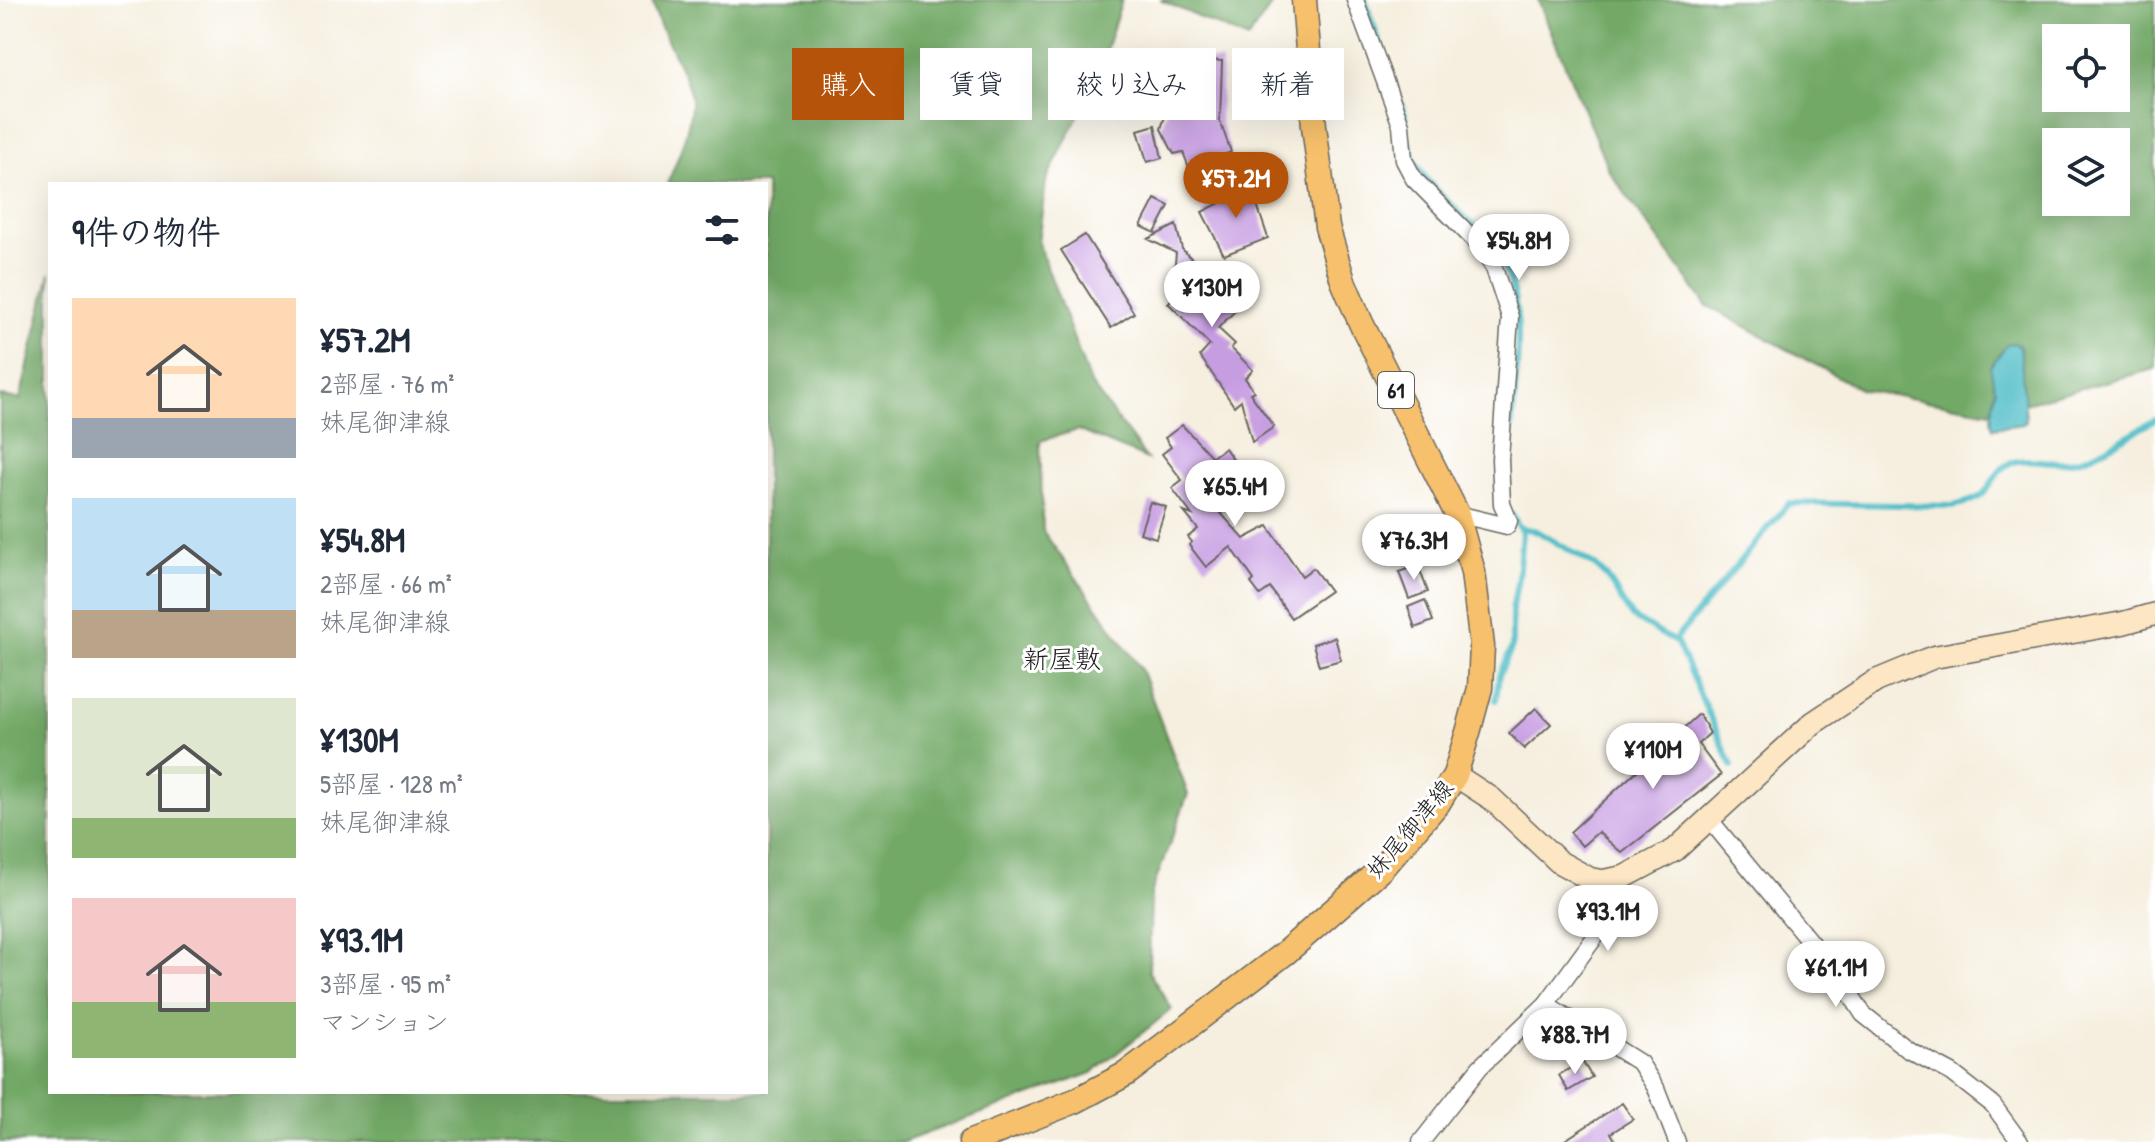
<!DOCTYPE html>
<html lang="ja">
<meta charset="utf-8">
<style>
:root{--surface:#fff;--page:#f6f6f7;--text:#1f2937;--muted:#747a83;--accent:#b45309}
body{margin:0;font-family:"Patrick Hand","Klee One",sans-serif;background:var(--page);color:var(--text);height:100vh;display:flex;flex-direction:column;font-size:30px;white-space:nowrap}
*{box-sizing:border-box;margin:0}
p{font-size:26px;color:var(--muted)}
.icon{flex:none;width:44px;height:44px;fill:none;stroke:currentColor;stroke-width:2;stroke-linecap:round;stroke-linejoin:round}
.map{position:relative;flex:1;overflow:hidden}
.side{position:absolute;left:48px;top:182px;width:720px;height:912px;display:flex;flex-direction:column;background:var(--surface);border-radius:0px;box-shadow:0 8px 32px #0002}
.side>*{flex:none}
.guide{position:absolute;left:792px;top:48px;width:760px;height:72px;display:flex;gap:16px}
.controls{position:absolute;left:2042px;top:24px;display:grid;gap:16px}
.controls a{display:grid;place-items:center;width:88px;height:88px;border-radius:0px;background:var(--surface);box-shadow:0 8px 32px #0002;font-size:40px}
.price{position:absolute;translate:-50% -68px;padding:0 18px;border-radius:28px;background:#fff;color:#222;font-size:26px;line-height:52px;filter:drop-shadow(0 2px 4px #0008)}
.price::after{content:'';position:absolute;left:50%;top:48px;width:24px;height:18px;margin-left:-12px;background:inherit;clip-path:polygon(0 0,100% 0,50% 100%)}
.price.active{background:var(--accent);color:#fff}
ul{padding:0;list-style:none}
li{display:flex;align-items:center;gap:24px;height:200px;padding:0 24px}
li span{display:grid;place-items:center;flex:none;width:224px;height:160px;border-radius:0px;color:#555}
li>.icon{margin-inline-start:auto}
span .icon{width:96px;height:96px;fill:#fffc;stroke-width:1}
li b{font-size:34px}
h2{display:flex;justify-content:space-between;align-items:center;height:96px;padding:0 24px;font-size:34px}
.chip{padding:0 28px;border-radius:0px;background:var(--surface);box-shadow:0 8px 32px #0002;font-size:28px;line-height:72px}
.chip.active{background:var(--accent);color:#fff}
.map>svg:first-child{display:block}
.forest{fill:#72a966;stroke:#476241;stroke-width:2;fill-rule:evenodd}
.water{fill:#51bec8;stroke:#366d72;stroke-width:2}
.lines{fill:none;stroke-linecap:round;stroke-linejoin:round}
.stream{stroke:#51bec8;stroke-width:6}
.building{fill:#c79de2}
.street-casing{stroke:#686660;stroke-width:19}
.secondary-casing{stroke:#686660;stroke-width:25}
.primary-casing{stroke:#686660;stroke-width:27}
.street{stroke:#fff;stroke-width:16}
.secondary{stroke:#fce6c4;stroke-width:22}
.primary{stroke:#f7c06c;stroke-width:24}
.labels{text-anchor:middle;stroke-width:6;stroke-linejoin:round;paint-order:stroke}
.shield{fill:#fff;stroke:#606060;stroke-width:2}
.shield-label{font-size:22px;font-weight:bold;fill:#1c1c1c}
.street-label{font-size:24px;fill:#1c1c1c;stroke:#fff}
.neighbourhood-label{font-size:26px;fill:#1c1c1c;stroke:#fff}
</style>
<div class="map">
<svg width="2155" height="1142" viewBox="0 0 2155 1142">
<rect width="100%" height="100%" fill="#fff"/>
<filter id="ink" filterUnits="userSpaceOnUse"><feTurbulence type="fractalNoise" baseFrequency=".0125" numOctaves="2"/><feDisplacementMap in="SourceGraphic" scale="16" xChannelSelector="R" yChannelSelector="G"/><feConvolveMatrix kernelMatrix="1 2 1 2 8 2 1 2 1" color-interpolation-filters="sRGB"/></filter>
<filter id="wash" filterUnits="userSpaceOnUse"><feTurbulence type="fractalNoise" baseFrequency=".006" numOctaves="4" result="noise"/><feDisplacementMap in="SourceGraphic" scale="32" xChannelSelector="R" yChannelSelector="G"/><feGaussianBlur stdDeviation="1.8" result="paint"/><feColorMatrix in="noise" values="0 0 0 0 0 0 0 0 0 0 0 0 0 0 0 0 0 1.4 0 .05"/><feComposite in="paint" operator="in"/></filter>
<g filter="url(#wash)">
<rect width="100%" height="100%" fill="#f6efdf"/>
<g class="forest">
<path d="M 652,0 L 1122,0 L 1098,75 L 1046,181 L 1038,242 L 1090,383 L 1147,459 L 1078,430 L 1040,441 L 1043,531 L 1141,669 L 1188,794 L 1151,894 L 1149,972 L 1172,1009 L 1092,1073 L 903,1142 L 0,1142 L 0,396 L 20,399 L 50,273 L 50,1092 L 766,1092 L 766,184 L 667,184 C 676,164 696,115 690,93 C 681,61 659,33 652,0 Z"/>
<path d="M 1160,0 L 1275,0 L 1248,39 Z"/>
<path d="M 1538,0 L 2155,0 L 2155,369 L 1991,412 L 1862,390 L 1706,305 L 1609,171 ZM 2056,38 L 2116,38 L 2116,98 L 2056,98 ZM 2056,142 L 2116,142 L 2116,202 L 2056,202 Z"/>
</g>
<path class="water" d="M 2014,343 L 2020,346 L 2026,421 L 2023,424 L 1993,428 L 1991,420 L 1995,389 L 1990,367 L 2007,344 Z"/>
<g class="lines">
<g class="stream">
<path d="M 1365,0 L 1406,118"/>
<path d="M 1410,145 C 1415,179 1451,202 1473,225 C 1484,236 1494,251 1502,264 C 1533,315 1510,411 1508,469"/>
<path d="M 1521,528 L 1537,531 L 1594,565 L 1607,577 L 1632,617 L 1677,643 L 1732,766"/>
<path d="M 1674,641 L 1789,503 L 1953,506 C 1963,503 1974,502 1982,495 C 1992,486 1997,469 2010,463 C 2030,455 2055,467 2078,460 C 2102,453 2132,433 2155,420"/>
<path d="M 1496,700 L 1499,675 L 1512,647 L 1512,610 L 1518,578 L 1522,533 L 1513,515"/>
</g>
</g>
<g id="blocks">
<g class="building">
<path d="M 1207,60 L 1222,61 L 1220,121 L 1231,152 L 1189,168 L 1183,152 L 1174,154 L 1161,129 L 1173,91 L 1205,101 Z"/>
<path d="M 1133,66 L 1157,71 L 1153,91 L 1129,86 Z"/>
<path d="M 1155,125 L 1162,158 L 1147,162 L 1138,130 Z"/>
<path d="M 1249,181 L 1268,238 L 1224,255 L 1202,212 L 1228,199 L 1225,188 Z"/>
<path d="M 1155,199 L 1169,206 L 1155,233 L 1141,226 Z"/>
<path d="M 1176,225 L 1182,249 L 1239,307 L 1218,328 L 1235,344 L 1231,348 L 1253,370 L 1245,378 L 1254,391 L 1250,393 L 1274,427 L 1252,442 L 1241,400 L 1234,406 L 1200,356 L 1210,345 L 1168,303 L 1175,296 L 1172,291 L 1176,253 L 1148,239 Z"/>
<path d="M 1085,235 L 1134,313 L 1111,328 L 1061,250 Z"/>
<path d="M 1182,425 L 1212,457 L 1225,448 L 1234,461 L 1207,484 L 1226,507 L 1220,512 L 1244,539 L 1268,526 L 1302,576 L 1313,568 L 1330,591 L 1291,618 L 1270,588 L 1260,595 L 1251,583 L 1254,580 L 1231,547 L 1206,567 L 1189,545 L 1192,542 L 1188,537 L 1198,529 L 1184,512 L 1192,515 L 1172,488 L 1182,480 L 1162,454 L 1171,447 L 1165,438 Z"/>
<path d="M 1150,502 L 1166,507 L 1156,538 L 1140,533 Z"/>
<path d="M 1418,565 L 1428,592 L 1409,599 L 1399,572 Z"/>
<path d="M 1425,600 L 1433,621 L 1415,628 L 1408,607 Z"/>
<path d="M 1335,637 L 1341,660 L 1319,666 L 1313,644 Z"/>
<path d="M 1536,708 L 1551,724 L 1524,749 L 1509,733 Z"/>
<path d="M 1699,714 L 1710,733 L 1698,744 L 1721,775 L 1622,853 L 1598,832 L 1582,846 L 1570,832 Z"/>
<path d="M 1582,1061 L 1592,1077 L 1568,1091 L 1559,1075 Z"/>
<path d="M 1622,1103 L 1633,1119 L 1611,1133 L 1616,1142 L 1562,1142 Z"/>
</g>
</g>
</g>
<g filter="url(#ink)">
<use href="#blocks" fill-opacity="0" stroke="#686660" stroke-width="2"/>
<g class="lines">
<g class="street-casing">
<g id="street">
<path d="M 1355,0 L 1401,125 L 1404,160 L 1414,179 L 1479,245 L 1494,268 L 1510,317 L 1500,459 L 1502,504 L 1509,521 L 1507,526 L 1457,514"/>
<path d="M 1710,820 L 1843,982 L 1863,1014 L 1907,1049 L 1952,1073 L 1993,1105 L 2020,1142"/>
<path d="M 1546,1004 L 1640,1063 L 1656,1088 L 1677,1142"/>
<path d="M 1421,1142 L 1480,1067 L 1546,1004 L 1606,922 L 1624,877"/>
</g>
</g>
<g class="secondary-casing">
<path id="secondary" d="M 1455,775 L 1492,799 L 1559,862 L 1590,879 L 1603,881 L 1624,877 L 1675,850 L 1813,723 L 1876,681 L 1934,657 L 2123,623 L 2155,614"/>
</g>
<g class="primary-casing">
<path id="primary" d="M 971,1142 L 1075,1101 L 1126,1074 L 1285,953 L 1381,869 L 1438,803 L 1455,775 L 1469,729 L 1480,688 L 1482,646 L 1473,572 L 1457,514 L 1361,323 L 1343,281 L 1327,227 L 1314,126 L 1304,0"/>
</g>
<use href="#street" class="street"/>
<use href="#secondary" class="secondary"/>
<use href="#primary" class="primary"/>
</g>
</g>
<g class="labels">
<rect class="shield" x="1378" y="372" width="36" height="36" rx="6"/>
<g class="shield-label">
<text x="1396" y="398">61</text>
</g>
<g class="street-label">
<text transform="translate(1410 829) rotate(-50)" y="8">妹尾御津線</text>
</g>
<g class="neighbourhood-label">
<text x="1062" y="668">新屋敷</text>
</g>
</g>
</svg>
<div class="controls">
<a><svg class="icon" aria-label="locate" viewBox="0 0 24 24"><circle cx="12" cy="12" r="6"/><path d="M12 2v4M12 18v4M2 12h4M18 12h4"/></svg></a>
<a><svg class="icon" aria-label="layers" viewBox="0 0 24 24"><path d="M12 4l9 5-9 5-9-5zM3 14l9 5 9-5"/></svg></a>
</div>
<b class="price active" style="left:1236px;top:220px">¥57.2M</b>
<b class="price" style="left:1519px;top:282px">¥54.8M</b>
<b class="price" style="left:1212px;top:329px">¥130M</b>
<b class="price" style="left:1235px;top:528px">¥65.4M</b>
<b class="price" style="left:1414px;top:582px">¥76.3M</b>
<b class="price" style="left:1653px;top:791px">¥110M</b>
<b class="price" style="left:1608px;top:953px">¥93.1M</b>
<b class="price" style="left:1836px;top:1009px">¥61.1M</b>
<b class="price" style="left:1575px;top:1076px">¥88.7M</b>
<div class="guide">
<a class="chip active">購入</a>
<a class="chip">賃貸</a>
<a class="chip">絞り込み</a>
<a class="chip">新着</a>
</div>
<section class="side">
<h2>9件の物件<svg class="icon" aria-label="filters" viewBox="0 0 24 24"><path d="M4 7h16M4 17h16"/><circle cx="9" cy="7" r="2"/><circle cx="15" cy="17" r="2"/></svg></h2>
<ul>
<li><span style="background:linear-gradient(#ffd9b3 75%,#9aa5b1 0)"><svg class="icon" aria-label="home" viewBox="0 0 24 24"><path d="M3 11l9-7 9 7M6 9v11h12V9"/></svg></span><div><b>¥57.2M</b><p>2部屋 · 76 m²</p><p>妹尾御津線</p></div></li>
<li><span style="background:linear-gradient(#bfe0f5 70%,#b9a48a 0)"><svg class="icon" aria-label="home" viewBox="0 0 24 24"><path d="M3 11l9-7 9 7M6 9v11h12V9"/></svg></span><div><b>¥54.8M</b><p>2部屋 · 66 m²</p><p>妹尾御津線</p></div></li>
<li><span style="background:linear-gradient(#dfe7d0 75%,#8fb573 0)"><svg class="icon" aria-label="home" viewBox="0 0 24 24"><path d="M3 11l9-7 9 7M6 9v11h12V9"/></svg></span><div><b>¥130M</b><p>5部屋 · 128 m²</p><p>妹尾御津線</p></div></li>
<li><span style="background:linear-gradient(#f6c9c9 65%,#8fb573 0)"><svg class="icon" aria-label="home" viewBox="0 0 24 24"><path d="M3 11l9-7 9 7M6 9v11h12V9"/></svg></span><div><b>¥93.1M</b><p>3部屋 · 95 m²</p><p>マンション</p></div></li>
</ul>
</section>
</div>
